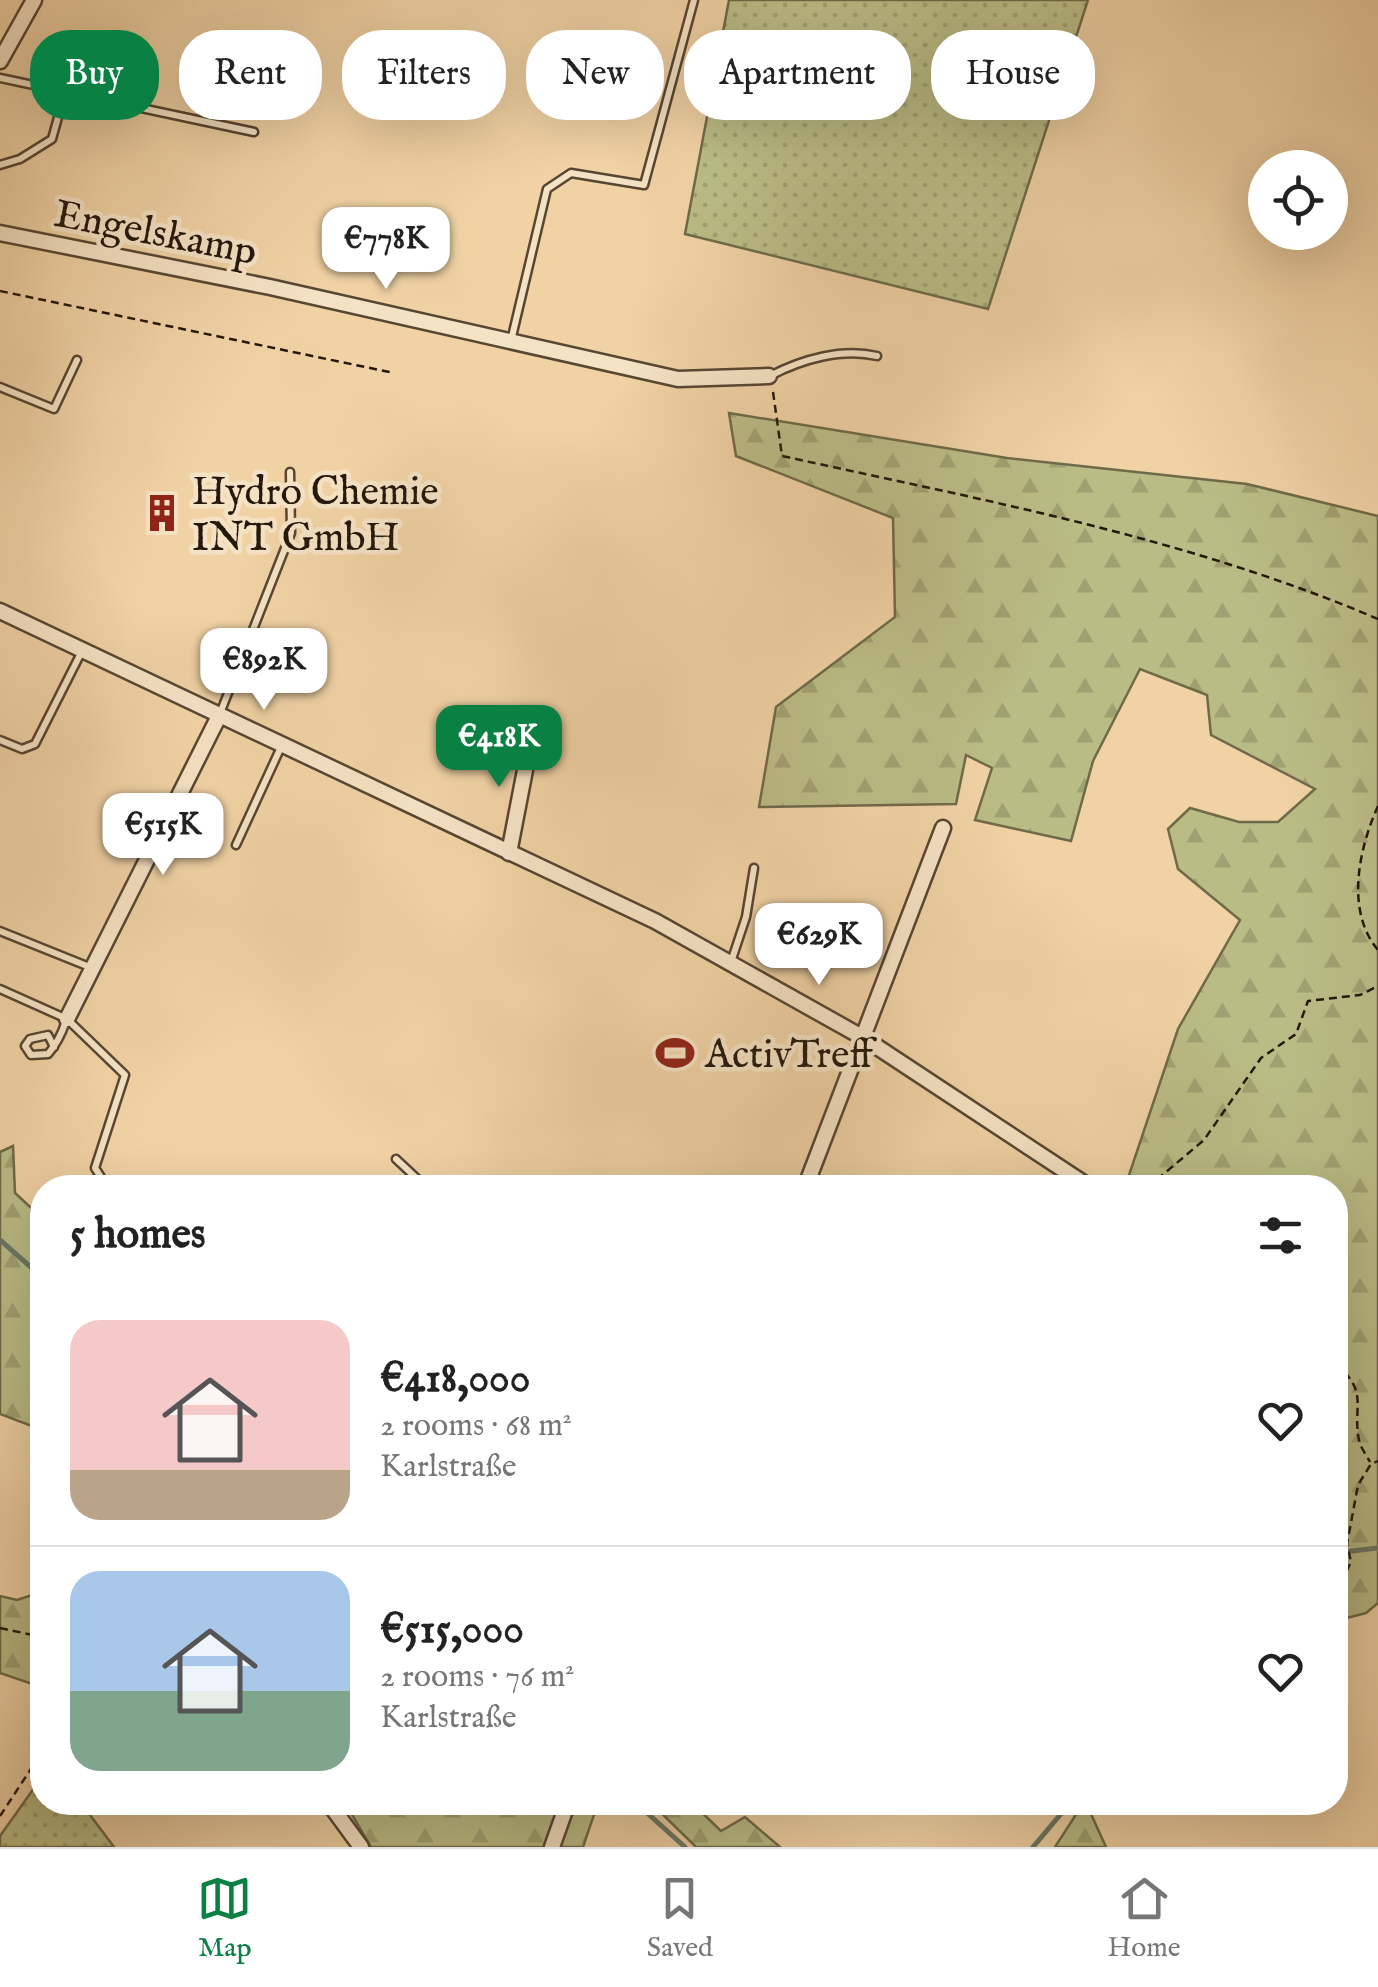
<!DOCTYPE html>
<meta charset="utf-8">
<style>
:root{--surface:#fff;--page:#f6f6f6;--text:#222;--muted:#767676;--line:#e0e0e0;--accent:#0b8043}
body{margin:0;font-family:"IM FELL English",serif;background:var(--page);color:var(--text);height:100vh;display:flex;flex-direction:column;font-size:38px;white-space:nowrap}
*{box-sizing:border-box;margin:0}
p{font-size:32px;color:var(--muted)}
.icon{flex:none;width:55px;height:55px;fill:none;stroke:currentColor;stroke-width:2;stroke-linecap:round;stroke-linejoin:round}
.map{position:relative;flex:1;overflow:hidden}
.sheet{position:absolute;left:30px;top:1175px;width:1318px;height:640px;display:flex;flex-direction:column;background:var(--surface);border-radius:40px;box-shadow:0 10px 40px #0002}
.sheet>*{flex:none}
.hud{position:absolute;left:30px;top:30px;width:1320px;height:90px;display:flex;gap:20px}
.fabs{position:absolute;left:1248px;top:150px;display:grid;gap:20px}
.fabs a{display:grid;place-items:center;width:100px;height:100px;border-radius:50%;background:var(--surface);box-shadow:0 10px 40px #0002;font-size:50px}
.price{position:absolute;translate:-50% -85px;padding:0 22px;border-radius:20px;background:#fff;color:#222;font-size:32px;line-height:65px;filter:drop-shadow(0 2px 5px #0008)}
.price::after{content:'';position:absolute;left:50%;top:60px;width:30px;height:22px;margin-left:-15px;background:inherit;clip-path:polygon(0 0,100% 0,50% 100%)}
.price.current{background:var(--accent);color:#fff}
ul{padding:0;list-style:none}
li{display:flex;align-items:center;gap:30px;height:250px;padding:0 40px}
li+li{border-top:2px solid var(--line)}
li span{display:grid;place-items:center;flex:none;width:280px;height:200px;border-radius:30px;color:#555}
li>.icon{margin-inline-start:auto}
span .icon{width:120px;height:120px;fill:#fffc;stroke-width:1}
li b{font-size:42px}
h2{display:flex;justify-content:space-between;align-items:center;height:120px;padding:0 40px;font-size:42px}
.tag{padding:0 35px;border-radius:40px;background:var(--surface);box-shadow:0 10px 40px #0002;font-size:35px;line-height:90px}
.tag.current{background:var(--accent);color:#fff}
.tab-bar{display:flex;justify-content:space-around;align-items:center;height:140px;border-top:2px solid var(--line);background:var(--surface);font-size:28px;color:var(--muted)}
.tab-bar a{display:grid;justify-items:center;gap:5px}
.tab-bar .current{color:var(--accent)}
.map>svg:first-child{display:block}
.grass{fill:url(#grass-dots);stroke:#6f6a48;stroke-width:2.5}
.forest{fill:url(#forest-firs);stroke:#6f6a48;stroke-width:2.5}
.lines{fill:none;stroke-linecap:round;stroke-linejoin:round}
.stream{stroke:#6b7866;stroke-width:5}
.service-casing{stroke:#574632;stroke-width:11}
.minor-casing{stroke:#574632;stroke-width:19}
.path{stroke:#24180b;stroke-width:2.5;stroke-dasharray:8 5;stroke-linecap:butt}
.service{stroke:#f5e2c4;stroke-width:6}
.minor{stroke:#f5e2c4;stroke-width:14}
.labels{text-anchor:middle;stroke-width:9;stroke-linejoin:round;paint-order:stroke}
.street-label{font-size:40px;fill:#24180b;stroke:#f5e2c4}
.poi-label{font-size:40px;fill:#24180b;stroke:#f5e2c4;text-anchor:start}
</style>
<div class="map">
<svg width="1378" height="1847" viewBox="0 0 1378 1847">
<defs>
<pattern id="grass-dots" width="8" height="8" patternUnits="userSpaceOnUse" patternTransform="scale(2.5)"><rect width="8" height="8" fill="#babc86"/><path d="M2 2h.1M6 6h.1" fill="none" stroke="#a0a172" stroke-width="1.8" stroke-linecap="round"/></pattern>
<pattern id="forest-firs" width="22" height="20" patternUnits="userSpaceOnUse" patternTransform="scale(2.5)"><rect width="22" height="20" fill="#babc86"/><path d="M5 1l3.5 6h-7zM16 11l3.5 6h-7z" fill="#a0a172"/></pattern>
</defs>
<rect width="100%" height="100%" fill="#f0d2a5"/>
<filter id="stains"><feTurbulence type="fractalNoise" baseFrequency=".002" numOctaves="4"/><feColorMatrix values="0 0 0 0 .2 0 0 0 0 .09 0 0 0 0 .02 0 0 0 .5 -.17"/></filter>
<radialGradient id="worn" r=".72"><stop offset=".6" stop-color="#630" stop-opacity="0"/><stop offset="1" stop-color="#630" stop-opacity=".3"/></radialGradient>
<g class="grass">
<path d="M 729,0 L 1088,0 L 988,309 L 685,234 Z"/>
<path d="M 42,1777 L 42,1802 L 81,1803 L 114,1847 L 0,1847 L 0,1836 Z"/>
</g>
<g class="forest">
<path d="M 729,413 L 1007,458 L 1247,484 L 1378,516 L 1378,1603 L 1366,1613 L 1335,1621 L 1335,1188 L 1125,1187 L 1178,1029 L 1240,920 L 1178,869 L 1168,829 L 1190,808 L 1239,822 L 1278,822 L 1315,789 L 1211,735 L 1207,695 L 1140,669 L 1093,761 L 1071,841 L 975,820 L 992,768 L 966,755 L 956,804 L 759,807 L 776,707 L 895,617 L 893,518 L 736,456 Z"/>
<path d="M 13,1146 L 15,1193 L 42,1218 L 42,1430 L 0,1414 L 0,1152 Z"/>
<path d="M 42,1592 L 42,1682 L 35,1685 L 0,1673 L 0,1596 L 17,1600 Z"/>
<path d="M 1084,1802 L 1102,1803 L 1091,1814 L 1106,1847 L 1055,1847 Z"/>
<path d="M 345,1803 L 598,1803 L 583,1847 L 371,1847 Z"/>
<path d="M 651,1803 L 692,1803 L 721,1831 L 745,1817 L 780,1847 L 696,1847 Z"/>
</g>
<g class="lines">
<g class="stream">
<path d="M 0,1240 L 42,1277"/>
<path d="M 1335,1553 L 1378,1548"/>
<path d="M 635,1802 L 685,1847"/>
<path d="M 1033,1847 L 1071,1802"/>
</g>
<g class="service-casing">
<g id="service">
<path d="M 0,78 L 254,132"/>
<path d="M 0,165 L 20,159 L 52,139 L 65,92"/>
<path d="M 511,341 L 547,189 L 571,173 L 644,185 L 694,0"/>
<path d="M 770,376 C 802,359 842,348 877,356"/>
<path d="M 0,387 L 54,409 L 77,360"/>
<path d="M 219,716 L 291,533 L 290,472"/>
<path d="M 0,740 L 22,749 L 35,744 L 82,651"/>
<path d="M 236,845 L 281,747"/>
<path d="M 0,931 L 92,968"/>
<path d="M 731,962 L 746,917 L 754,868"/>
<path d="M 0,989 L 67,1019 L 125,1075 L 95,1168 L 108,1188"/>
<path d="M 54,1047 L 48,1035 L 30,1039 L 25,1046 L 31,1055 L 48,1054 C 57,1044 62,1033 66,1021"/>
<path d="M 396,1159 L 427,1188"/>
</g>
</g>
<g class="minor-casing">
<g id="minor">
<path d="M 0,61 L 34,0"/>
<path d="M 0,233 L 270,287 L 678,379 L 769,376"/>
<path d="M 0,611 L 655,921 L 862,1037 L 1091,1188"/>
<path d="M 509,853 L 532,734"/>
<path d="M 67,1019 L 219,716"/>
<path d="M 805,1188 L 943,828"/>
<path d="M 328,1802 L 361,1847"/>
<path d="M 552,1847 L 568,1802"/>
</g>
</g>
<g class="path">
<path d="M 0,291 L 394,373"/>
<path d="M 773,392 L 782,456 C 983,500 1188,538 1378,619"/>
<path d="M 1378,806 C 1359,848 1345,911 1378,950"/>
<path d="M 1147,1188 L 1204,1140 L 1261,1058 L 1296,1034 L 1308,1001 L 1360,995 L 1378,986"/>
<path d="M 1335,1364 C 1370,1391 1352,1407 1359,1440 C 1360,1447 1367,1456 1370,1462"/>
<path d="M 1341,1583 L 1351,1562 L 1347,1544 L 1358,1485 L 1371,1464 L 1378,1461"/>
<path d="M 0,1628 L 42,1637"/>
<path d="M 0,1816 L 42,1752"/>
</g>
<use href="#service" class="service"/>
<use href="#minor" class="minor"/>
</g>
<defs>
<g id="building-bare" transform="scale(3)"><path d="M-4-6H4V6H1V3H-1V6H-4ZM-2.5-4.3h1.7v1.8h-1.7ZM.8-4.3h1.7v1.8H.8ZM-2.5-1h1.7V.8h-1.7ZM.8-1h1.7V.8H.8Z" fill="#8f2418" stroke="#f5e2c4" stroke-width="2.5" paint-order="stroke"/></g>
<g id="stadium-bare" transform="scale(3)"><path d="M0-5a6.5 5 0 1 0 0 10a6.5 5 0 1 0 0-10ZM-3.5-1.8h7v3.6h-7Z" fill="#8f2418" stroke="#f5e2c4" stroke-width="2.5" paint-order="stroke"/></g>
</defs>
<g fill-rule="evenodd">
<use href="#building-bare" x="162" y="513"/>
<use href="#stadium-bare" x="675" y="1053"/>
</g>
<g class="labels">
<g class="street-label">
<text transform="translate(156 231) rotate(11)" y="14">Engelskamp</text>
</g>
<g class="poi-label">
<text x="192" y="504">Hydro Chemie<tspan x="192" dy="46">INT GmbH</tspan></text>
<text x="705" y="1067">ActivTreff</text>
</g>
</g>
<rect width="100%" height="100%" filter="url(#stains)"/>
<rect width="100%" height="100%" fill="url(#worn)"/>
</svg>
<div class="fabs">
<a><svg class="icon" aria-label="locate" viewBox="0 0 24 24"><circle cx="12" cy="12" r="6"/><path d="M12 2v4M12 18v4M2 12h4M18 12h4"/></svg></a>
</div>
<b class="price" style="left:386px;top:292px">€778K</b>
<b class="price" style="left:264px;top:713px">€892K</b>
<b class="price current" style="left:499px;top:790px">€418K</b>
<b class="price" style="left:163px;top:878px">€515K</b>
<b class="price" style="left:819px;top:988px">€629K</b>
<div class="hud">
<a class="tag current">Buy</a>
<a class="tag">Rent</a>
<a class="tag">Filters</a>
<a class="tag">New</a>
<a class="tag">Apartment</a>
<a class="tag">House</a>
</div>
<section class="sheet">
<h2>5 homes<svg class="icon" aria-label="filters" viewBox="0 0 24 24"><path d="M4 7h16M4 17h16"/><circle cx="9" cy="7" r="2"/><circle cx="15" cy="17" r="2"/></svg></h2>
<ul>
<li><span style="background:linear-gradient(#f6c9c9 75%,#b9a48a 0)"><svg class="icon" aria-label="home" viewBox="0 0 24 24"><path d="M3 11l9-7 9 7M6 9v11h12V9"/></svg></span><div><b>€418,000</b><p>2 rooms · 68 m²</p><p>Karlstraße</p></div><svg class="icon" aria-label="heart" viewBox="0 0 24 24"><path d="M12 20l-8-8c-3-5 5-10 8-4 3-6 11-1 8 4z"/></svg></li>
<li><span style="background:linear-gradient(#a9c7e8 60%,#7fa58c 0)"><svg class="icon" aria-label="home" viewBox="0 0 24 24"><path d="M3 11l9-7 9 7M6 9v11h12V9"/></svg></span><div><b>€515,000</b><p>2 rooms · 76 m²</p><p>Karlstraße</p></div><svg class="icon" aria-label="heart" viewBox="0 0 24 24"><path d="M12 20l-8-8c-3-5 5-10 8-4 3-6 11-1 8 4z"/></svg></li>
</ul>
</section>
</div>
<nav class="tab-bar">
<a class="current"><svg class="icon" aria-label="map" viewBox="0 0 24 24"><path d="M3 6l6-2 6 2 6-2v14l-6 2-6-2-6 2zM9 4v14M15 6v14"/></svg>Map</a>
<a><svg class="icon" aria-label="saved" viewBox="0 0 24 24"><path d="M7 4h10v16l-5-4-5 4z"/></svg>Saved</a>
<a><svg class="icon" aria-label="home" viewBox="0 0 24 24"><path d="M3 11l9-7 9 7M6 9v11h12V9"/></svg>Home</a>
</nav>
